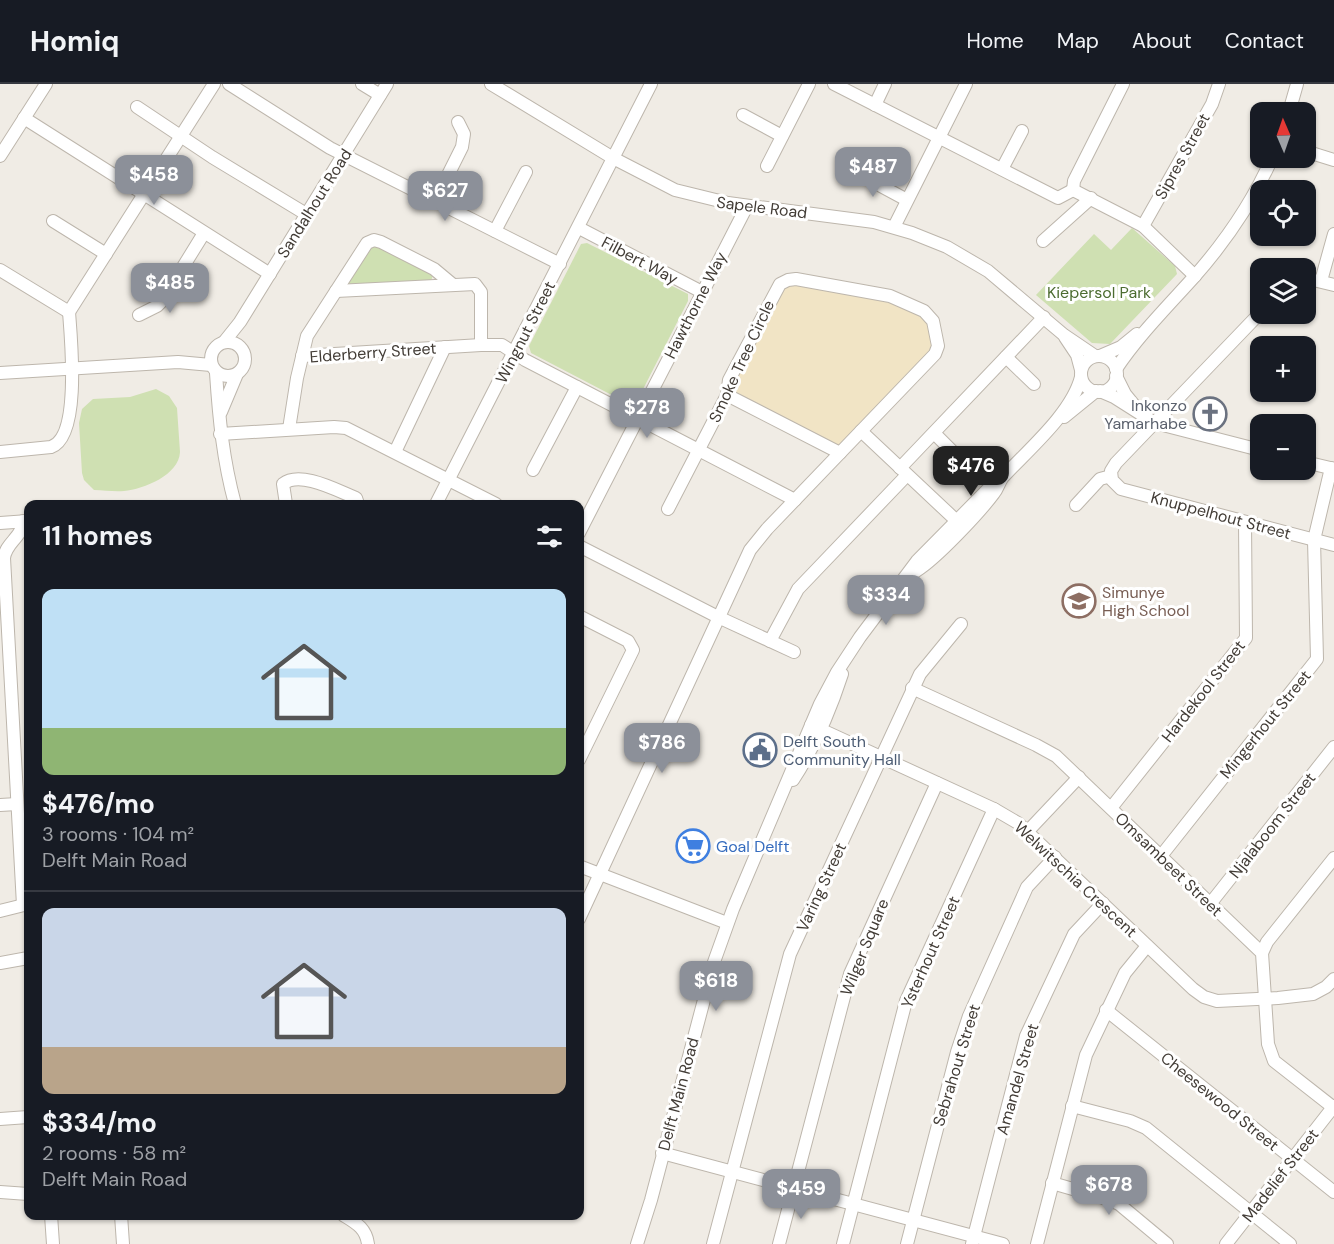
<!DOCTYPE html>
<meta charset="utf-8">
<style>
:root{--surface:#171b24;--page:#242831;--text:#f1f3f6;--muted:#9ea1a6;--line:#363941;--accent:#8c9099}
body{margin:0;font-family:"DM Sans",sans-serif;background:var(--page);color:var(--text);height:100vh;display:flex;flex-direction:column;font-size:22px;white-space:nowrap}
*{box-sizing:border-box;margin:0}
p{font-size:20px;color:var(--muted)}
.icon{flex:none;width:33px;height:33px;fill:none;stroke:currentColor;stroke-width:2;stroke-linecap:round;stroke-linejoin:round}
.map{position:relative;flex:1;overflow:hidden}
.drawer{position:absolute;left:24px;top:416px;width:560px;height:720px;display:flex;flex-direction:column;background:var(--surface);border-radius:12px;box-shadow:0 2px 4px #0004}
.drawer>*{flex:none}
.needle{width:39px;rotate:358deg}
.controls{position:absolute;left:1250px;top:18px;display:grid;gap:12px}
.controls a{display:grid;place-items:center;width:66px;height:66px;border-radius:12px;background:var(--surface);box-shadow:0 2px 4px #0004;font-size:30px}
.price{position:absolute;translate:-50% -51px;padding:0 14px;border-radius:12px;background:var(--accent);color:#fff;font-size:20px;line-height:39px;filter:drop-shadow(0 2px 3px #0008)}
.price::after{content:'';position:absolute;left:50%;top:36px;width:18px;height:14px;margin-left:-9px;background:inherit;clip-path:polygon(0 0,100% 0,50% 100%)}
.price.on{background:#222;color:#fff}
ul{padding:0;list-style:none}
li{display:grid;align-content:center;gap:12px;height:318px;padding:0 18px}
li+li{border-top:2px solid var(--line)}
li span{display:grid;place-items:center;height:186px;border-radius:12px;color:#555}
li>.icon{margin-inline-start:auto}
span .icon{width:108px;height:108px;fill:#fffc;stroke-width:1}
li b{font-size:26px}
h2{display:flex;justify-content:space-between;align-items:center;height:72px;padding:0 18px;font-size:26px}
header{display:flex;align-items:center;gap:36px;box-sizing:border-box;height:84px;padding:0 30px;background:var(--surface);border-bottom:2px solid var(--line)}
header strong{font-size:28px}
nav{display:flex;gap:33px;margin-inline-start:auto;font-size:21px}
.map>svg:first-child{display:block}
.green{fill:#cfe0b2}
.sand{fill:#f1e4c5}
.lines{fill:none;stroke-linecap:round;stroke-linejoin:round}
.minor-casing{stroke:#bdb6ac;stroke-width:14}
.minor{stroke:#fff;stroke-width:12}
.labels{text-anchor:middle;stroke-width:6;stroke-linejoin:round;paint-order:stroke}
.street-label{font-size:16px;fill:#423c36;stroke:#fff}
.park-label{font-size:16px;fill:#4c6c30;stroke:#fff}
.worship-label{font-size:16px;fill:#5b616d;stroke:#fff;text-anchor:end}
.education-label{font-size:16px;fill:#785e54;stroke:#fff;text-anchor:start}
.service-label{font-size:16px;fill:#4e5e75;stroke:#fff;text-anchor:start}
.shop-label{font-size:16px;fill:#366cbe;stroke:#fff;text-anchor:start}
</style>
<header>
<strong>Homiq</strong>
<nav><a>Home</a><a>Map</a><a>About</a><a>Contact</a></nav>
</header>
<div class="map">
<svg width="1334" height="1160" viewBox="0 0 1334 1160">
<rect width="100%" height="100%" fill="#f0ece5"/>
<g class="green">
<path d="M 1132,144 L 1175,182 L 1177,190 L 1110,260 L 1092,259 L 1036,211 L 1094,150 L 1111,166 Z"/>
<path d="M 587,159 L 688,210 L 688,217 L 637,317 L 629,320 L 531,269 L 529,262 L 581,160 Z"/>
<path d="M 373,160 L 433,191 L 431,197 L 350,201 L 348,197 Z"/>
<path d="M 156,305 L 169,312 L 177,324 L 180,368 C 179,391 144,405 124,407 C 114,408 104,406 94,406 L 84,396 L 82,389 L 79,339 L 82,325 L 93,315 L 130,313 Z"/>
</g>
<path class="sand" d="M 788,199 L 889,216 L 927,234 L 933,264 L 840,362 L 733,309 L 732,299 L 779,207 Z"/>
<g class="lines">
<g class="minor-casing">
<g id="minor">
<path d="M 229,0 L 330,64 L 560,180"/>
<path d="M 362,0 L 380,11"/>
<path d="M 491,0 L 613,74 L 675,106 L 728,119 L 874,138 L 912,149 L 947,163 L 988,187 L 1064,251 L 1095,272"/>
<path d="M 834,0 L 1058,114 L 1073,106"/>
<path d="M 875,21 L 885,0"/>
<path d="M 137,23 L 212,73 L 306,130"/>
<path d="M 1289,28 L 1297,0"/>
<path d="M 743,31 L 782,52"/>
<path d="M 24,34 L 270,190"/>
<path d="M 1305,67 L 1334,76"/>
<path d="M 0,72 L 46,0"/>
<path d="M 767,82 L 809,0"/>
<path d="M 855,83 L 872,90 L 881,102 L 907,116"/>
<path d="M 1002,85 L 1022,47"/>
<path d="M 1073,106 L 1143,142 L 1195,192"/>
<path d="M 1073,106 L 1074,97 L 1123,0"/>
<path d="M 435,117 L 462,63 L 464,50 L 458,38"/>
<path d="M 53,137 L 106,170"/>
<path d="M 1143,142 L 1212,20 L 1219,0"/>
<path d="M 894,143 L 966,0"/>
<path d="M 579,144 L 702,208"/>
<path d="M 495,147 L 526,88"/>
<path d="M 1043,157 L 1091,114"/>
<path d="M 0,186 L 69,228"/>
<path d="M 1305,194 L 1334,201"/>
<path d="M 1321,197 L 1334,150"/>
<path d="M 336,207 L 475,200 L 481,208 L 481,261"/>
<path d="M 69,228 L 214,0"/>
<path d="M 1260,229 L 1116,379 L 1111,387 L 1112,396 L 1121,405 L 1334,461"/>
<path d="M 139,231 L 157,222 L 162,217 L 204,149"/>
<path d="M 1065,253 L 1077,271 L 1081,286"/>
<circle cx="228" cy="275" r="17"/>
<path d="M 224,258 L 240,238 L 387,0"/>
<path d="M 302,272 L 481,261 L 502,261 L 525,276 L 795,416"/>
<path d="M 1100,272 L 1121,263 L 1137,250"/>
<circle cx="1099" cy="290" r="18"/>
<path d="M 1006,273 L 1034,300"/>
<path d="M 1116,285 C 1138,252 1167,223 1194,193 C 1225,158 1253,117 1272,74"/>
<path d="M 0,289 L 178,278 L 211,281"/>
<path d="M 216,289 C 219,334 223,376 235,420"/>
<path d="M 1116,292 L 1125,310 L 1134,321"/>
<path d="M 1100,307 L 1114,313 L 1155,339 L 1260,366"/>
<path d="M 727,311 L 840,369"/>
<path d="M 221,328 L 237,290"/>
<path d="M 1064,333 L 1096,307"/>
<path d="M 289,345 L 297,294 L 307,252 L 367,159 L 374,156 L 381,158 L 434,185 L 452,200"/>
<path d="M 861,347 L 961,441"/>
<path d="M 934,349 L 959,374"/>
<path d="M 220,350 L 334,343 L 346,344 L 496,420"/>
<path d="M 0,368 L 51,363 C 81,353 71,255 69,228"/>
<path d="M 395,368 L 445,263"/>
<path d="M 1305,378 L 1334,385"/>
<path d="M 900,384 L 1044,233"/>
<path d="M 533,386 L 577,303"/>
<path d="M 286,420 L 283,400 C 300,386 338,407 356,414 L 358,420"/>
<path d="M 436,420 L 651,0"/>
<path d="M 1076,421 L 1100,395 L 1111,392"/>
<path d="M 0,439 L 28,437"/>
<path d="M 579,449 L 747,122"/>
<path d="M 579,462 L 718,533 L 794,568"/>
<path d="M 916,487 C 936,475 980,428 994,409 C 998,404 999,398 1003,393 C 1028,366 1072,329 1081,293"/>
<path d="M 579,532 L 628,557 L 633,566 L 579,676"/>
<path d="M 770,557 L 798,505 L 907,391"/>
<path d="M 912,604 L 1036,661 L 1056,672 L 1262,869 L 1268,960 L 1274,977 L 1334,1024"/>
<path d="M 811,641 L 994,725 L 1018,739 L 1193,905 L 1204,913 L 1217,917 L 1278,914 L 1313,910 L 1326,903 L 1334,895"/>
<path d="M 793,696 C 814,664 830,627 842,590"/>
<path d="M 0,721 L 17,720"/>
<path d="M 1111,724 L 1246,554 L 1245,438"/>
<path d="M 1028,747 L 1079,693"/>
<path d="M 1161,772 L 1317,575 L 1314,456 L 1331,384"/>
<path d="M 579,782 L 727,839"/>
<path d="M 1210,820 L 1334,663"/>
<path d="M 23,821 L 4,474 C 6,458 22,454 23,437"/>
<path d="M 0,827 L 28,820"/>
<path d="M 579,835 L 750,466 L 767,445 L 935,270 L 938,262 L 933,237 L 924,227 L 890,212 L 796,195 L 788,196 L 780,200 L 729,296 L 727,311 L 668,425"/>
<path d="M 1262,869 L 1267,858 L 1334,774"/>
<path d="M 0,879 L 28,874"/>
<path d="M 1106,926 L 1334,1108"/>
<path d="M 1072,1022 L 1130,1037 L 1146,1044 L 1290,1160"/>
<path d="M 0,1035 L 28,1033"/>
<path d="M 662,1069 L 1003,1160"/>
<path d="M 1052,1099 L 1104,1114 L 1119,1120 L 1167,1160"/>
<path d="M 0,1108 L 28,1110"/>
<path d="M 51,1131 L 53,1160"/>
<path d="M 121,1131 L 123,1160"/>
<path d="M 343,1131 C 356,1139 366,1144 368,1160"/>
<path d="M 637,1160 L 651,1116 L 714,878 L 733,825 L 820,620 L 837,588 L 860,553 L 917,477 L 994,399 L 1000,396"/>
<path d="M 713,1160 L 790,870 L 920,590 L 961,540"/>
<path d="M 779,1160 L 850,890 L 937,699"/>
<path d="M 843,1160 L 906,917 L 994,725"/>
<path d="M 907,1160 L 957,968 L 969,932 L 1027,803 L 1055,773"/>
<path d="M 972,1160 L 1026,952 L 1074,850 L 1103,819"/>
<path d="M 1037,1160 L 1086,971 L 1125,889 L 1147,862"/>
<path d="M 1226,1160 L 1334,1022"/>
</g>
</g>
<use href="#minor" class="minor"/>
</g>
<defs>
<g id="church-ring" transform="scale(1.725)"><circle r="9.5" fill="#fff" stroke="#6b7280" stroke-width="1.5"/><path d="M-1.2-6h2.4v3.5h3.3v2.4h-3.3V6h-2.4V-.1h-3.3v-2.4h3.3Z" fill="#6b7280"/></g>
<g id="school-ring" transform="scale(1.725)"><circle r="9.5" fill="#fff" stroke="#8d6e63" stroke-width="1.5"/><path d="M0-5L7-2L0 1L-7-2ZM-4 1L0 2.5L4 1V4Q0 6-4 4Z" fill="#8d6e63"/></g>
<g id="civic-ring" transform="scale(1.725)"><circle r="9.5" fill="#fff" stroke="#5c6f8a" stroke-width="1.5"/><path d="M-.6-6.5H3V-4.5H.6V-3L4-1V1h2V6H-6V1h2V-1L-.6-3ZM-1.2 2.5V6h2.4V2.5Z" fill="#5c6f8a"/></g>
<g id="supermarket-ring" transform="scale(1.725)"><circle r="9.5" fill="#fff" stroke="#3f7fe0" stroke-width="1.5"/><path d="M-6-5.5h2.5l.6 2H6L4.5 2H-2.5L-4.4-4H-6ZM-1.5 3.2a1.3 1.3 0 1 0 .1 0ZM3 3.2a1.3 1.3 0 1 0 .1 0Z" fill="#3f7fe0"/></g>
</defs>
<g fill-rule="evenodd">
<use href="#church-ring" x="1210" y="330"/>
<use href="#school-ring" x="1079" y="517"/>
<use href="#civic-ring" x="760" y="666"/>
<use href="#supermarket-ring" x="693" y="762"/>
</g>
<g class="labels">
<g class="street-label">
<text transform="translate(1182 72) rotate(-61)" y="6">Sipres Street</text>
<text transform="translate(314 119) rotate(-58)" y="6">Sandalhout Road</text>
<text transform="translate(762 123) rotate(7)" y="6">Sapele Road</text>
<text transform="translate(640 176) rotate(28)" y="6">Filbert Way</text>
<text transform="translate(695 221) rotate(-63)" y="6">Hawthorne Way</text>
<text transform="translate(525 248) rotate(-63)" y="6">Wingnut Street</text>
<text transform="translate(373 268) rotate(-4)" y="6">Elderberry Street</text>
<text transform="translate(741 277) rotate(-65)" y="6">Smoke Tree Circle</text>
<text transform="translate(1221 431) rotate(15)" y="6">Knuppelhout Street</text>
<text transform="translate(1203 607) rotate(-52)" y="6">Hardekool Street</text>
<text transform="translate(1265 640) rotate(-51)" y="6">Mingerhout Street</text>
<text transform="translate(1272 741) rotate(-52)" y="6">Njalaboom Street</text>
<text transform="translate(1169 780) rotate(44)" y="6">Omsambeet Street</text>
<text transform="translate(1076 795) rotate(43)" y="6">Welwitschia Crescent</text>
<text transform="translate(821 803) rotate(-65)" y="6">Varing Street</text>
<text transform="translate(864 863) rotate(-68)" y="6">Wilger Square</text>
<text transform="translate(930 868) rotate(-66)" y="6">Ysterhout Street</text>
<text transform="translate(956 981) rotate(-73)" y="6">Sebrahout Street</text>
<text transform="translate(1017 995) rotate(-74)" y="6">Amandel Street</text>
<text transform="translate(678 1010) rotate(-75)" y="6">Delft Main Road</text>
<text transform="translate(1220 1017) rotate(39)" y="6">Cheesewood Street</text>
<text transform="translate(1280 1091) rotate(-52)" y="6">Madelief Street</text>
</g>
<g class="park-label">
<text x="1099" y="214">Kiepersol Park</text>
</g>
<g class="worship-label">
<text x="1187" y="327">Inkonzo<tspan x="1187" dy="18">Yamarhabe</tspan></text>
</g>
<g class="education-label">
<text x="1102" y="514">Simunye<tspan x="1102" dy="18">High School</tspan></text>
</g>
<g class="service-label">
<text x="783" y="663">Delft South<tspan x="783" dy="18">Community Hall</tspan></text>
</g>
<g class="shop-label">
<text x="716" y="768">Goal Delft</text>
</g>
</g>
</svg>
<div class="controls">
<a><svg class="needle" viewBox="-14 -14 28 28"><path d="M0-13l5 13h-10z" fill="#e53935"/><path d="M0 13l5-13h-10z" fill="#9ea1a6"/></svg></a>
<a><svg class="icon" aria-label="locate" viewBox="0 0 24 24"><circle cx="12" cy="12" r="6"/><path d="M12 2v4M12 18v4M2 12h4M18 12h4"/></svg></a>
<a><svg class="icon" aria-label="layers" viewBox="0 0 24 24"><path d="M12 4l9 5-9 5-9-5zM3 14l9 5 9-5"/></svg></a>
<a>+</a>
<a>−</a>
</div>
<b class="price" style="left:873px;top:114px">$487</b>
<b class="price" style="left:154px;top:122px">$458</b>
<b class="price" style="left:445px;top:138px">$627</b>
<b class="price" style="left:170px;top:230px">$485</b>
<b class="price" style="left:647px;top:355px">$278</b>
<b class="price on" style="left:971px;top:413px">$476</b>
<b class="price" style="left:886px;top:542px">$334</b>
<b class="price" style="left:662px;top:690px">$786</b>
<b class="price" style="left:716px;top:928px">$618</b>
<b class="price" style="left:1109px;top:1132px">$678</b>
<b class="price" style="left:801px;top:1136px">$459</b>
<section class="drawer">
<h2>11 homes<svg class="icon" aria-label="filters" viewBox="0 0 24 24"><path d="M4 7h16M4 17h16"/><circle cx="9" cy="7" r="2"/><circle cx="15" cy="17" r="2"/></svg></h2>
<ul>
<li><span style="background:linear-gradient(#bfe0f5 75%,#8fb573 0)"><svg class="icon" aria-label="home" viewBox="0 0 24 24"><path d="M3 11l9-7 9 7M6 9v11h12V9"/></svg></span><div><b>$476/mo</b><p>3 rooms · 104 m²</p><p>Delft Main Road</p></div></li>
<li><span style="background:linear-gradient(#c9d6e8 75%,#b9a48a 0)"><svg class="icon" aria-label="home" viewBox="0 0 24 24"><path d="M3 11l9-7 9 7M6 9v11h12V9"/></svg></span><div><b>$334/mo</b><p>2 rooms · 58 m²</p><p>Delft Main Road</p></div></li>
</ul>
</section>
</div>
